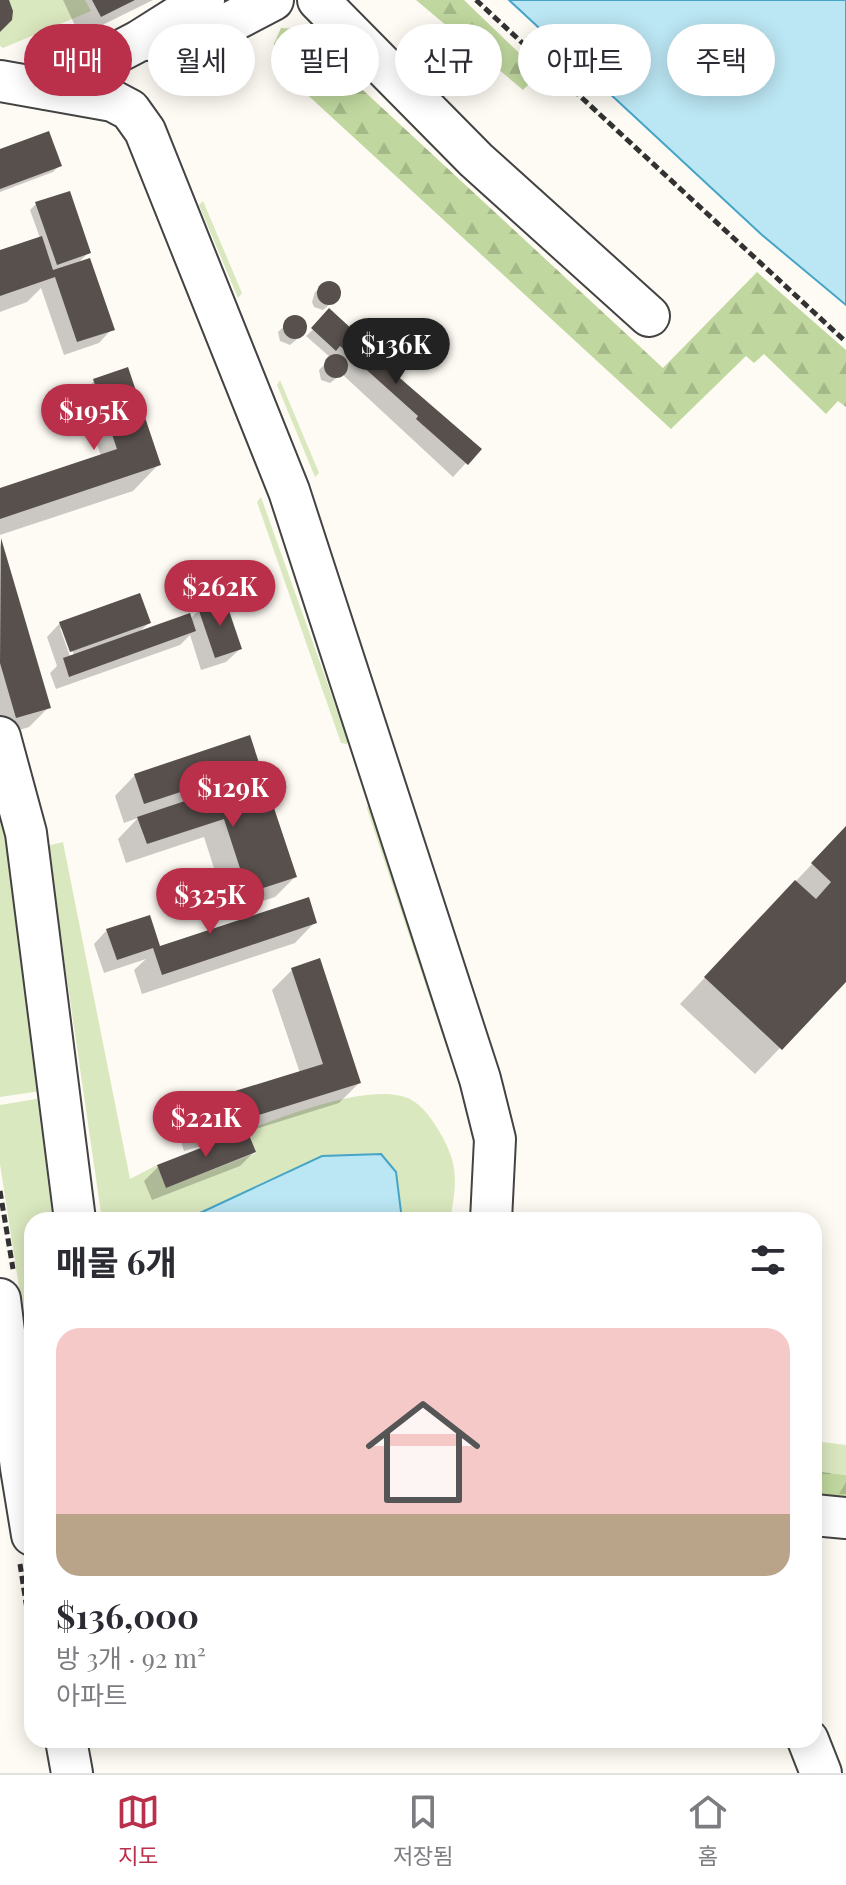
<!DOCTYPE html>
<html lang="ko">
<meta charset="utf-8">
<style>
:root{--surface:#fff;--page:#f7f7f7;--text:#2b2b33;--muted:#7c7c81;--line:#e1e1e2;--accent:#ba2f49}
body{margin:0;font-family:"Playfair Display","Noto Sans KR",serif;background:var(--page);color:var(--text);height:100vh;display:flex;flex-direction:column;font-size:30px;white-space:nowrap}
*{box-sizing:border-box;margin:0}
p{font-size:26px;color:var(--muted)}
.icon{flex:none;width:44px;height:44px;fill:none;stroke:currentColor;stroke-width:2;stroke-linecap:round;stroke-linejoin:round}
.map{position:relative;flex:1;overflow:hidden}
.panel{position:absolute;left:24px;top:1212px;width:798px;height:536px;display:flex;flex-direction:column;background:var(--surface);border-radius:24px;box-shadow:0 4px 20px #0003}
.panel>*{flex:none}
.top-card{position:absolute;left:24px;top:24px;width:798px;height:72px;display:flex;gap:16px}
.price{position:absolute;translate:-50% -68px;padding:0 18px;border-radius:28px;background:var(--accent);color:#fff;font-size:26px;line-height:52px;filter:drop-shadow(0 2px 4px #0008)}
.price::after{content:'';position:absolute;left:50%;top:48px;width:24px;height:18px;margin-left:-12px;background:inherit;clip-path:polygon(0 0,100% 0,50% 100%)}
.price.active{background:#222;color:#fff}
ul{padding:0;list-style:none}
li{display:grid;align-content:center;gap:16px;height:424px;padding:0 32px}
li span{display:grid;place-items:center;height:248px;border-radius:24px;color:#555}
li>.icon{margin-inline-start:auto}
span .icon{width:144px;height:144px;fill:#fffc;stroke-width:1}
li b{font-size:34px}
h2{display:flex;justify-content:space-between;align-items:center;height:96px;padding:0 32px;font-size:34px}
.pill{padding:0 28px;border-radius:36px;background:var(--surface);box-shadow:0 4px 20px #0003;font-size:28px;line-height:72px}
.pill.active{background:var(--accent);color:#fff}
.tabs{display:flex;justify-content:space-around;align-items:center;height:112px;border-top:2px solid var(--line);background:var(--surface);font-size:22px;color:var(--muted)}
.tabs a{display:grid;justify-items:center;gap:4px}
.tabs .active{color:var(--accent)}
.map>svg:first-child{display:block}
.grass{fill:#dae8bf}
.forest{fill:url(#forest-firs)}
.water{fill:#bbe6f3;stroke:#46a5c6;stroke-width:2}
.shadow{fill:#0003;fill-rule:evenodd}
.building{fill:#58504d}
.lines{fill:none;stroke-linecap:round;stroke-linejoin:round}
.minor-casing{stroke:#434343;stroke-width:44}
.path{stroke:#323232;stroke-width:5;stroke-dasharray:8 4;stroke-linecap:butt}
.minor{stroke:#fff;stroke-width:40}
</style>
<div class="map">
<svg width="846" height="1773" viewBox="0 0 846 1773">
<defs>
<pattern id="forest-firs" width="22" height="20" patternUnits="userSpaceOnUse" patternTransform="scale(2)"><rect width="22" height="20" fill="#c0d89f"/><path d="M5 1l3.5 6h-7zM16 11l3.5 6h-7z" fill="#a4b888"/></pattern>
</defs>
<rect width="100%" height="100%" fill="#fefbf4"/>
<g class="grass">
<path d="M 0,0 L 85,0 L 91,11 L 3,48 L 0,46 Z"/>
<path d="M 203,201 L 242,293 L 238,298 L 199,205 Z"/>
<path d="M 280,380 L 319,473 L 315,477 L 277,385 Z"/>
<path d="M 261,497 L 348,741 L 347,744 L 341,743 L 257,502 Z"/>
<path d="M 371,805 L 454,1053 L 448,1052 L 367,809 L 367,806 Z"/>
<path d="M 0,806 L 13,853 L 48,1090 L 0,1097 Z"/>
<path d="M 63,842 L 130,1179 L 157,1165 L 166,1188 L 256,1153 L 247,1130 C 285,1116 372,1081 410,1099 C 423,1106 432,1119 439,1131 C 459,1164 457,1183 450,1220 L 402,1220 L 396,1173 L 381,1154 L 322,1156 L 185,1220 L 102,1220 L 56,903 L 42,847 Z"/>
<path d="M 48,1097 L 62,1220 L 32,1220 L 32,1358 L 30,1358 L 0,1164 L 0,1105 Z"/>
<path d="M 814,1441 L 846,1445 L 846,1475 L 814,1471 Z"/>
</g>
<g class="forest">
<path d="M 416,0 L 464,0 L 540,73 L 523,90 Z"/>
<path d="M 281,28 L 297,29 L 663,368 L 757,272 L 846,350 L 846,407 L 838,401 L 826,414 L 764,354 L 754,363 L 746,356 L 671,429 L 275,65 L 274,44 Z"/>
<path d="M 814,1471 L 846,1475 L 846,1504 L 814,1501 Z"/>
</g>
<g class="water">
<path d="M 509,0 L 846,0 L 846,305 L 762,235 Z"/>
<path d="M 381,1154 L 396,1172 L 402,1220 L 185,1220 L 322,1156 Z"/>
</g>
<g class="shadow">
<path d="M 63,0 L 153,0 L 80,36 Z"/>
<path d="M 0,151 L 60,165 L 53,172 L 0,192 Z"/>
<path d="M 36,204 L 88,253 L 77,264 L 112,329 L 99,343 L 64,355 L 41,288 L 27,302 L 0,312 L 0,252 L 40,238 L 30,210 Z"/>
<path d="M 327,283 L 336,286 L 339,296 L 323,310 L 314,307 L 312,302 L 315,292 Z"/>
<path d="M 293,318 L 303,321 L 305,325 L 302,335 L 290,345 L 280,341 L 278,332 Z"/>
<path d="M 368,321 L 377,325 L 379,334 L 363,349 L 479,449 L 453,477 L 342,374 L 330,383 L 321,380 L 319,370 L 331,358 L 306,336 L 320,323 L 341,343 L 353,340 L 353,336 Z"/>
<path d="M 94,381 L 158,465 L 133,491 L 0,535 L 0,490 L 101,456 L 80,395 Z"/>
<path d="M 0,543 L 49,707 L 29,727 L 0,736 Z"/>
<path d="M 199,610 L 240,649 L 226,662 L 201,670 L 190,635 L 180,645 L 56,689 L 50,673 L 57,666 L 47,637 L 60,623 L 149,623 L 138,633 L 190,619 ZM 60,628 L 64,628 L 76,661 L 72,662 Z"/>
<path d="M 258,765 L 238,786 L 295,877 L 275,897 L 228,912 L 204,837 L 126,863 L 118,839 L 138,818 L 124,823 L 115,796 L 135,775 Z"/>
<path d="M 846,828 L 846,979 L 755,1074 L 680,1004 Z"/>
<path d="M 315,922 L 295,943 L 142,994 L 134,970 L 146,959 L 104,973 L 94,944 L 107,930 L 159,949 Z"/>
<path d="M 292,970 L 359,1083 L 339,1103 L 246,1132 L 254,1152 L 240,1166 L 152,1200 L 144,1181 L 158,1167 L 209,1147 L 208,1144 L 184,1151 L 179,1134 L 207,1102 L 300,1073 L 272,990 Z"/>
</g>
<g class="building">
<path d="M 0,0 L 9,0 L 13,11 L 12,20 L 0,32 Z"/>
<path d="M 92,0 L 135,0 L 101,17 Z"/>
<path d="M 49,131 L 62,166 L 0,189 L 0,149 Z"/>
<path d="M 70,191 L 91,253 L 57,265 L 35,202 Z"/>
<path d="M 42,236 L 53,270 L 90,258 L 115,330 L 77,342 L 55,277 L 0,296 L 0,250 Z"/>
<circle cx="329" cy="293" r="12"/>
<path d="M 329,308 L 354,331 L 350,335 L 482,449 L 468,465 L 416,419 L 418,416 L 340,346 L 336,351 L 311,328 Z"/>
<circle cx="295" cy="327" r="12"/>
<circle cx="370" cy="331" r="12"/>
<circle cx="336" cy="366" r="12"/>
<path d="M 128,367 L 161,465 L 0,519 L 0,488 L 117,449 L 93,379 Z"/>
<path d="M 1,538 L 51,708 L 16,718 L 0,663 Z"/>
<path d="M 140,593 L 151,623 L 70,652 L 59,622 Z"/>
<path d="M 225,599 L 242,649 L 215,658 L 198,608 Z"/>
<path d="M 190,613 L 196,631 L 69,677 L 63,658 Z"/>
<path d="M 250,735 L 260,766 L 144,804 L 134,774 Z"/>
<path d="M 263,775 L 297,877 L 248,893 L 224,819 L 147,844 L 137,817 Z"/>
<path d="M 846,826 L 846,982 L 782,1050 L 704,977 L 795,880 L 816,899 L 831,882 L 811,863 Z"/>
<path d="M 309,897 L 317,923 L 162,975 L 153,948 L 117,960 L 106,929 L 150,915 L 160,946 Z"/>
<path d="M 320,958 L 361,1083 L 204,1132 L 198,1112 L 209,1109 L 206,1100 L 323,1064 L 291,968 Z"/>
<path d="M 247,1130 L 256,1152 L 166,1188 L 157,1165 Z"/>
</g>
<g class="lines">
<g class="minor-casing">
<g id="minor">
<path d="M 318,0 L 476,160 L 649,316"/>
<path d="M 143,40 L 204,36 L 273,0"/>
<path d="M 0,81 L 113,101 L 130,110 L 145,131 L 289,491 L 480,1079 L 495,1139 L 491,1220"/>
<path d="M 47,89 L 139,41 L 204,0"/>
<path d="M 0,737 L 26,833 L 75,1220"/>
<path d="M 0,1299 L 21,1468 L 32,1535"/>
<path d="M 814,1515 L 846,1518"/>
<path d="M 66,1740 L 72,1773"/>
<path d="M 808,1740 L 821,1773"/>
</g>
</g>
<g class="path">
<path d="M 476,0 L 846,342"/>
<path d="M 0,1191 L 13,1269"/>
<path d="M 20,1564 L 32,1642"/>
</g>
<use href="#minor" class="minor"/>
</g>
</svg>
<b class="price active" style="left:396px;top:386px">$136K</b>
<b class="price" style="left:94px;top:452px">$195K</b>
<b class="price" style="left:220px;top:628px">$262K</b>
<b class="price" style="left:233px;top:829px">$129K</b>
<b class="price" style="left:210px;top:936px">$325K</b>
<b class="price" style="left:206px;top:1159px">$221K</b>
<div class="top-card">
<a class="pill active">매매</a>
<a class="pill">월세</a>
<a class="pill">필터</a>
<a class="pill">신규</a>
<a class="pill">아파트</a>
<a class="pill">주택</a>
</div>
<section class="panel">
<h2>매물 6개<svg class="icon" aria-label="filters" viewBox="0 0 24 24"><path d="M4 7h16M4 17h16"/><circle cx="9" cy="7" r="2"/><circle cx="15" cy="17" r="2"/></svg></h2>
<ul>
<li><span style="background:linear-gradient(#f6c9c9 75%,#b9a48a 0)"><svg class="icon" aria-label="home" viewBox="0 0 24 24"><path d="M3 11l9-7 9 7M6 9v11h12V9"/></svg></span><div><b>$136,000</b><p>방 3개 · 92 m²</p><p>아파트</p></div></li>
</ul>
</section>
</div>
<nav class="tabs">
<a class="active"><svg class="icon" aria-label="map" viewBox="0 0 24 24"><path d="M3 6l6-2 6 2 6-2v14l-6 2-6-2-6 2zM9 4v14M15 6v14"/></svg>지도</a>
<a><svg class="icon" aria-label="saved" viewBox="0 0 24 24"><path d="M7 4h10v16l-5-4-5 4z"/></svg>저장됨</a>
<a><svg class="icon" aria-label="home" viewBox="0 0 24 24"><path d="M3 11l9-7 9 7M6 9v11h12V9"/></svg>홈</a>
</nav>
